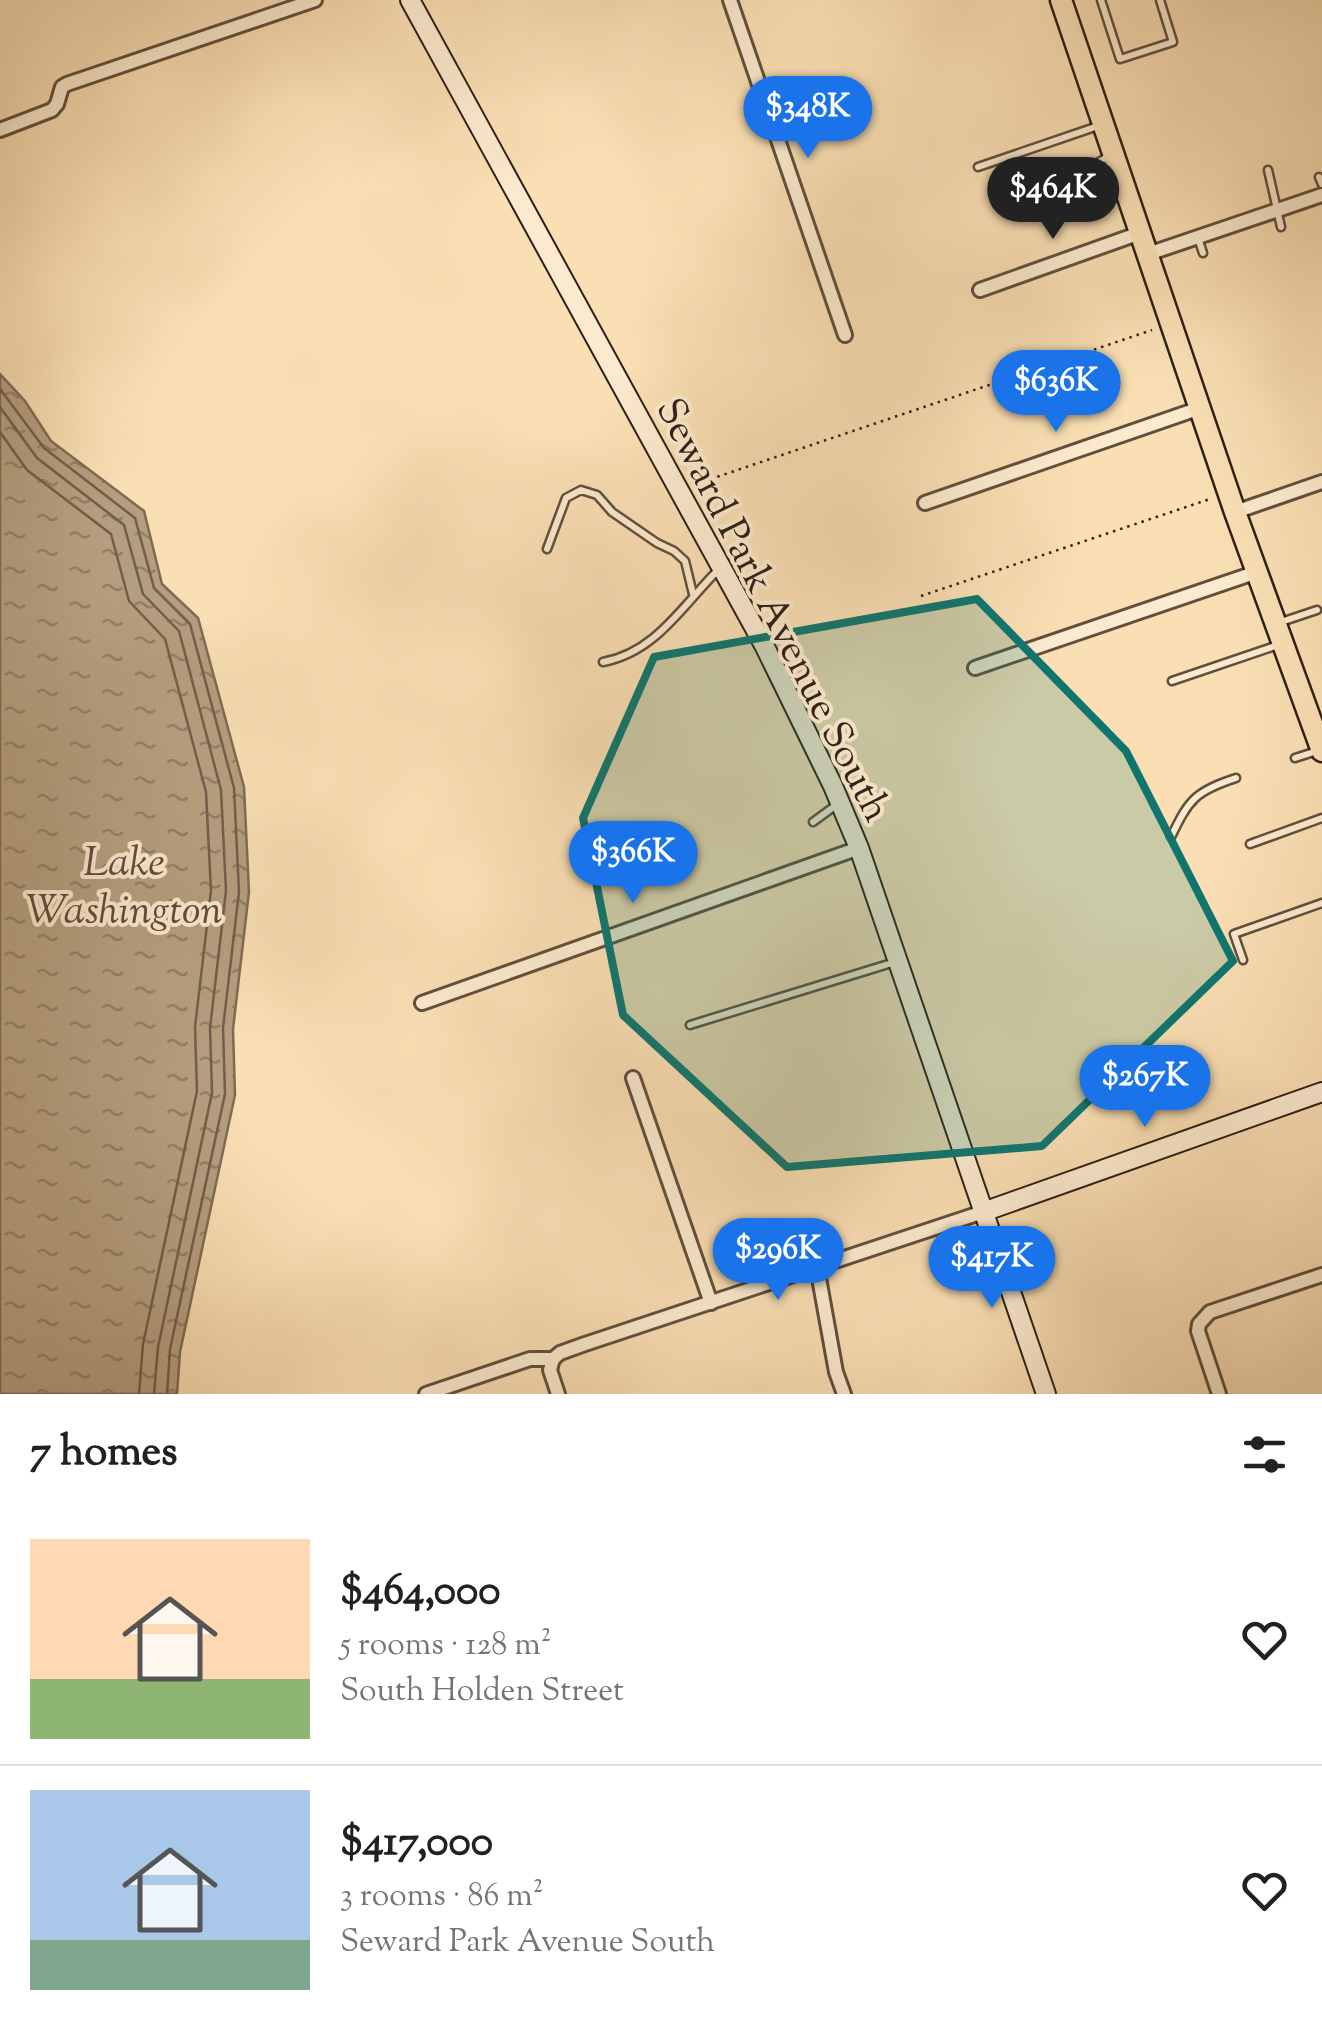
<!DOCTYPE html>
<meta charset="utf-8">
<style>
:root{--surface:#fff;--page:#f6f6f6;--text:#202124;--muted:#757577;--line:#e0e0e0;--accent:#1a73e8}
body{margin:0;font-family:"Sorts Mill Goudy",serif;background:var(--page);color:var(--text);height:100vh;display:flex;flex-direction:column;font-size:38px;white-space:nowrap}
*{box-sizing:border-box;margin:0}
p{font-size:32px;color:var(--muted)}
.icon{flex:none;width:55px;height:55px;fill:none;stroke:currentColor;stroke-width:2;stroke-linecap:round;stroke-linejoin:round}
.map{position:relative;height:1394px;overflow:hidden}
.details{display:flex;flex-direction:column;background:var(--surface);flex:1}
.details>*{flex:none}
.price{position:absolute;translate:-50% -85px;padding:0 22px;border-radius:35px;background:var(--accent);color:#fff;font-size:32px;line-height:65px;filter:drop-shadow(0 2px 5px #0008)}
.price::after{content:'';position:absolute;left:50%;top:60px;width:30px;height:22px;margin-left:-15px;background:inherit;clip-path:polygon(0 0,100% 0,50% 100%)}
.price.on{background:#222;color:#fff}
ul{padding:0;list-style:none}
li{display:flex;align-items:center;gap:30px;height:250px;padding:0 30px}
li+li{border-top:2px solid var(--line)}
li span{display:grid;place-items:center;flex:none;width:280px;height:200px;border-radius:0px;color:#555}
li>.icon{margin-inline-start:auto}
span .icon{width:120px;height:120px;fill:#fffc;stroke-width:1}
li b{font-size:42px}
h2{display:flex;justify-content:space-between;align-items:center;height:120px;padding:0 30px;font-size:42px}
.map>svg:first-child{display:block}
.water{fill:url(#water-ripples);stroke:#7f6b55;stroke-width:2.5}
.lines{fill:none;stroke-linecap:round;stroke-linejoin:round}
.shore{stroke:#725e4b;stroke-width:2.5}
.lane-casing{stroke:#614f3e;stroke-width:11}
.street-casing{stroke:#614f3e;stroke-width:18}
.secondary-casing{stroke:#2e1f17;stroke-width:22}
.primary-casing{stroke:#2e1f17;stroke-width:25}
.path{stroke:#2e1f17;stroke-width:2.5;stroke-dasharray:2.5 5;stroke-linecap:butt}
.lane{stroke:#fceace;stroke-width:6}
.street{stroke:#fceace;stroke-width:12}
.secondary{stroke:#fceace;stroke-width:18}
.primary{stroke:#fadfb4;stroke-width:20}
.marked{fill:#0f766e;fill-opacity:0.2;stroke:#0f766e;stroke-width:8;stroke-linejoin:round}
.labels{text-anchor:middle;stroke-width:8;stroke-linejoin:round;paint-order:stroke}
.street-label{font-size:40px;fill:#2e1f17;stroke:#fceace}
.water-label{font-size:42px;font-style:italic;fill:#5d4b3b;stroke:#fceace}
</style>
<div class="map">
<svg width="1322" height="1394" viewBox="0 0 1322 1394">
<defs>
<pattern id="water-ripples" width="26" height="14" patternUnits="userSpaceOnUse" patternTransform="scale(2.5)"><rect width="26" height="14" fill="#b59e7f"/><path d="M2 4q2-2 4 0t4 0M15 11q2-2 4 0t4 0" fill="none" stroke="#948067"/></pattern>
</defs>
<rect width="100%" height="100%" fill="#fadfb4"/>
<filter id="stains"><feTurbulence type="fractalNoise" baseFrequency=".002" numOctaves="4"/><feColorMatrix values="0 0 0 0 .2 0 0 0 0 .09 0 0 0 0 .02 0 0 0 .5 -.17"/></filter>
<radialGradient id="worn" r=".72"><stop offset=".6" stop-color="#630" stop-opacity="0"/><stop offset="1" stop-color="#630" stop-opacity=".3"/></radialGradient>
<path class="water" d="M 0,374 L 25,401 L 51,441 L 144,511 L 162,584 L 198,618 L 244,787 L 249,892 L 233,1029 L 235,1095 L 180,1352 L 177,1394 L 0,1394 Z"/>
<g class="lines">
<g class="shore">
<path d="M 0,389 L 44,448 L 135,518 L 154,588 L 190,624 L 234,788 L 239,892 L 223,1028 L 225,1094 L 170,1349 L 167,1394"/>
<path d="M 0,407 L 37,458 L 124,525 L 143,594 L 179,631 L 221,790 L 226,891 L 210,1028 L 212,1093 L 158,1347 L 154,1394"/>
<path d="M 0,432 L 27,470 L 111,534 L 129,601 L 165,639 L 206,792 L 211,891 L 195,1027 L 197,1091 L 143,1344 L 139,1394"/>
</g>
<g class="lane-casing">
<g id="lane">
<path d="M 1101,0 L 1120,59 L 1173,42 L 1160,0"/>
<path d="M 978,167 L 1098,126"/>
<path d="M 1268,170 L 1281,227"/>
<path d="M 1075,175 L 1108,157"/>
<path d="M 1319,177 L 1322,184"/>
<path d="M 1198,238 L 1203,253"/>
<path d="M 547,549 L 566,498 L 581,490 L 597,495 L 612,512 L 657,543 L 674,551 L 685,561 L 693,594"/>
<path d="M 1281,622 L 1317,610"/>
<path d="M 603,662 C 657,652 684,603 721,567"/>
<path d="M 1172,681 L 1281,644"/>
<path d="M 1295,758 L 1320,750"/>
<path d="M 813,822 L 839,803"/>
<path d="M 1171,837 C 1189,799 1196,791 1236,778"/>
<path d="M 1250,844 L 1322,818"/>
<path d="M 1243,960 L 1234,934 L 1322,903"/>
<path d="M 690,1025 L 895,962"/>
</g>
</g>
<g class="street-casing">
<g id="street">
<path d="M 730,0 L 845,335"/>
<path d="M 0,130 L 52,110 L 57,104 L 62,87 L 67,84 L 315,0"/>
<path d="M 1148,254 L 1322,195"/>
<path d="M 980,290 L 1140,233"/>
<path d="M 925,503 L 1200,408"/>
<path d="M 1235,512 L 1322,482"/>
<path d="M 975,668 L 1257,572"/>
<path d="M 422,1003 L 859,848"/>
<path d="M 633,1078 L 711,1303"/>
<path d="M 817,1267 L 836,1372 L 844,1394"/>
<path d="M 553,1359 L 550,1370 L 558,1394"/>
<path d="M 426,1394 L 530,1359 L 553,1359 L 560,1353 L 585,1344 L 983,1212"/>
<path d="M 1219,1394 L 1198,1331 L 1199,1324 L 1210,1312 L 1322,1275"/>
</g>
</g>
<g class="secondary-casing">
<g id="secondary">
<path d="M 410,0 L 765,647 L 833,786 L 859,848 L 1046,1394"/>
<path d="M 983,1212 L 1322,1092"/>
</g>
</g>
<g class="primary-casing">
<path id="primary" d="M 1061,0 L 1235,512 L 1322,751"/>
</g>
<g class="path">
<path d="M 696,484 L 1152,330"/>
<path d="M 921,596 L 1210,499"/>
</g>
<use href="#lane" class="lane"/>
<use href="#street" class="street"/>
<use href="#secondary" class="secondary"/>
<use href="#primary" class="primary"/>
</g>
<path class="marked" d="M 977,599 L 1126,751 L 1233,961 L 1042,1146 L 787,1167 L 623,1015 L 583,818 L 654,657 Z"/>
<g class="labels">
<g class="street-label">
<text transform="translate(775 609) rotate(63)" y="14">Seward Park Avenue South</text>
</g>
<g class="water-label">
<text x="124" y="875">Lake<tspan x="124" dy="48">Washington</tspan></text>
</g>
</g>
<rect width="100%" height="100%" filter="url(#stains)"/>
<rect width="100%" height="100%" fill="url(#worn)"/>
</svg>
<b class="price" style="left:808px;top:161px">$348K</b>
<b class="price on" style="left:1053px;top:242px">$464K</b>
<b class="price" style="left:1056px;top:435px">$636K</b>
<b class="price" style="left:633px;top:906px">$366K</b>
<b class="price" style="left:1145px;top:1130px">$267K</b>
<b class="price" style="left:778px;top:1303px">$296K</b>
<b class="price" style="left:992px;top:1311px">$417K</b>
</div>
<section class="details">
<h2>7 homes<svg class="icon" aria-label="filters" viewBox="0 0 24 24"><path d="M4 7h16M4 17h16"/><circle cx="9" cy="7" r="2"/><circle cx="15" cy="17" r="2"/></svg></h2>
<ul>
<li><span style="background:linear-gradient(#ffd9b3 70%,#8fb573 0)"><svg class="icon" aria-label="home" viewBox="0 0 24 24"><path d="M3 11l9-7 9 7M6 9v11h12V9"/></svg></span><div><b>$464,000</b><p>5 rooms · 128 m²</p><p>South Holden Street</p></div><svg class="icon" aria-label="heart" viewBox="0 0 24 24"><path d="M12 20l-8-8c-3-5 5-10 8-4 3-6 11-1 8 4z"/></svg></li>
<li><span style="background:linear-gradient(#a9c7e8 75%,#7fa58c 0)"><svg class="icon" aria-label="home" viewBox="0 0 24 24"><path d="M3 11l9-7 9 7M6 9v11h12V9"/></svg></span><div><b>$417,000</b><p>3 rooms · 86 m²</p><p>Seward Park Avenue South</p></div><svg class="icon" aria-label="heart" viewBox="0 0 24 24"><path d="M12 20l-8-8c-3-5 5-10 8-4 3-6 11-1 8 4z"/></svg></li>
</ul>
</section>
